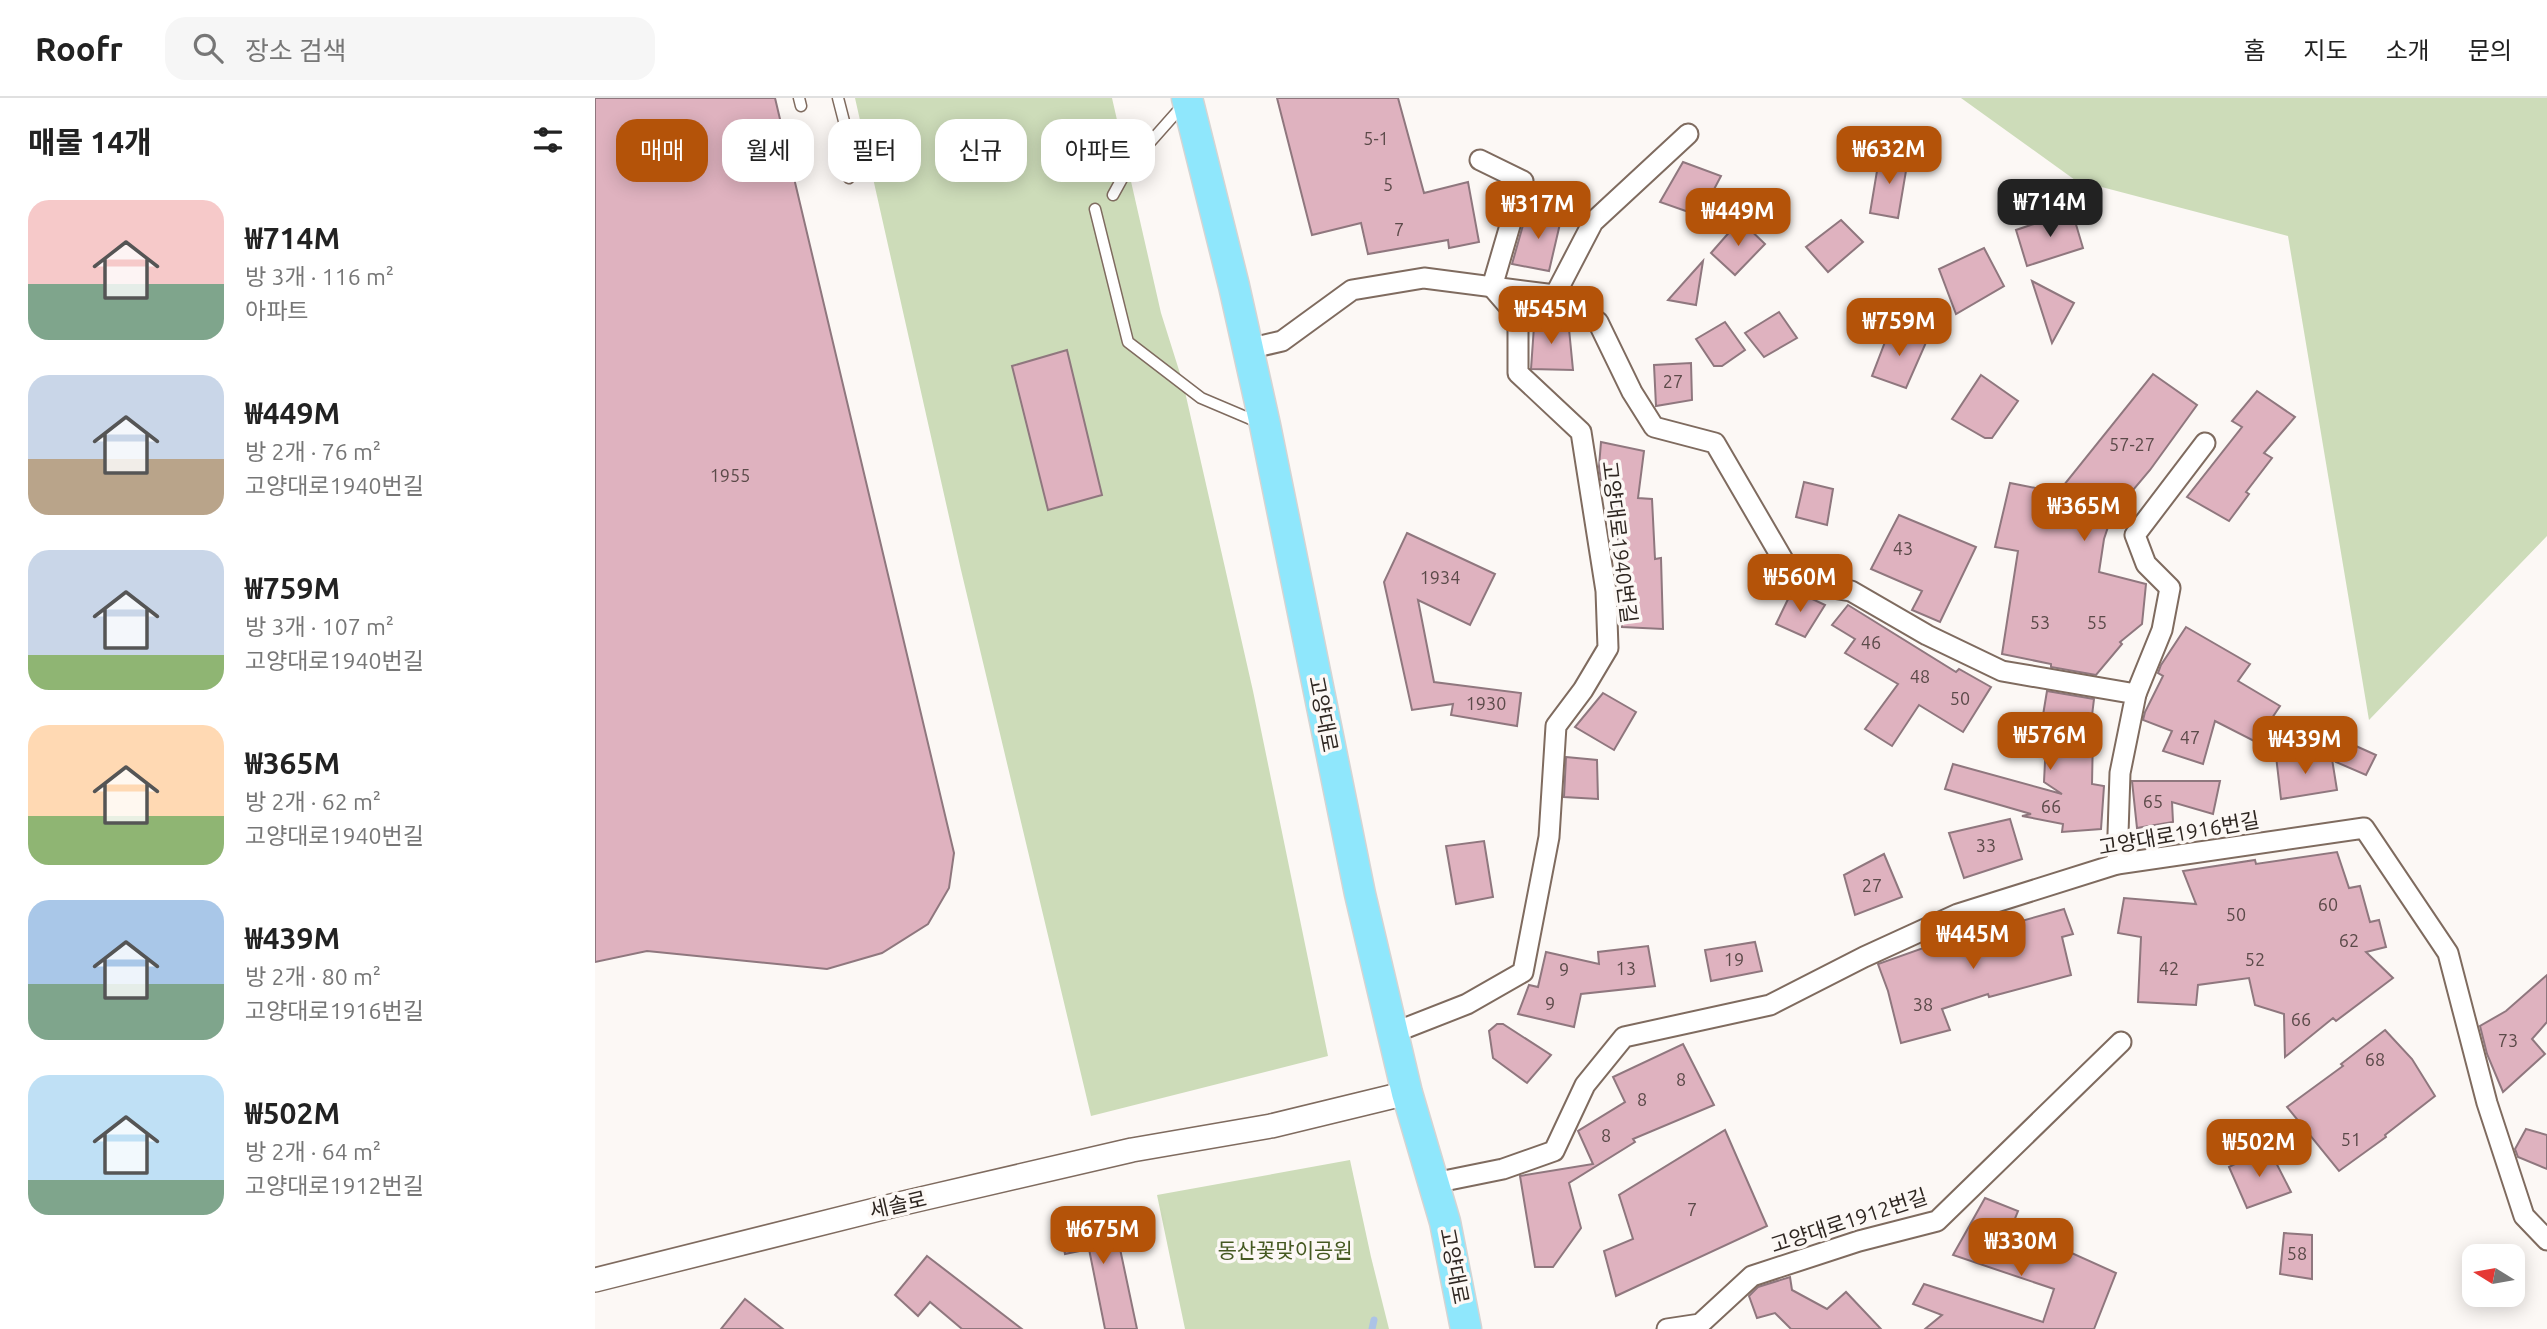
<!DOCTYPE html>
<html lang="ko">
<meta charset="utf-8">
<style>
:root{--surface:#fff;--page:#f6f6f6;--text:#222;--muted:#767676;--line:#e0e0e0;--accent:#b45309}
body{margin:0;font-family:Ubuntu,"Noto Sans KR",sans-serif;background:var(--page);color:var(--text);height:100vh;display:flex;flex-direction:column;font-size:26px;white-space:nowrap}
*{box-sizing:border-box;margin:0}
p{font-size:23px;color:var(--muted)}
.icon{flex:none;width:38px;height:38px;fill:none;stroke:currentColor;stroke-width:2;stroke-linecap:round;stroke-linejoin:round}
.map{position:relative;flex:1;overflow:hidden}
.side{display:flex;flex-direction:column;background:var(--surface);width:595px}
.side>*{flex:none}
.hud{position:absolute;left:21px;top:21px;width:665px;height:63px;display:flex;gap:14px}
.needle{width:46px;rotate:281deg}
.fabs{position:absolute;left:1867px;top:1146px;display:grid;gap:14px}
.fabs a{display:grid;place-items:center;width:63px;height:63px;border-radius:14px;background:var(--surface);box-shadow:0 4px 18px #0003;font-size:35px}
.price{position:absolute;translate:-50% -60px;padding:0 16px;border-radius:14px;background:var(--accent);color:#fff;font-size:23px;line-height:46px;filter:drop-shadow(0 2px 4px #0008)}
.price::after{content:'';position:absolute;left:50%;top:42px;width:21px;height:16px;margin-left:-10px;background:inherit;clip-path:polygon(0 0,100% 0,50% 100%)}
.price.on{background:#222;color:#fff}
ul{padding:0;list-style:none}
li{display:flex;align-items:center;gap:21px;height:175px;padding:0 28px}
li span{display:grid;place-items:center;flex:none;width:196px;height:140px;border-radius:21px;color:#555}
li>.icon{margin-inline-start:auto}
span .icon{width:84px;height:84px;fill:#fffc;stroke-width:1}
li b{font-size:30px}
h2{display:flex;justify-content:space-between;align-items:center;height:84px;padding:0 28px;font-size:30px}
.tag{padding:0 24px;border-radius:21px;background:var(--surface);box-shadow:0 4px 18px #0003;font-size:24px;line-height:63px}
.tag.on{background:var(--accent);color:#fff}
header{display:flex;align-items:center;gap:42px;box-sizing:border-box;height:98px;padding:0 35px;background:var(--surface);border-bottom:2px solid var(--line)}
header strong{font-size:33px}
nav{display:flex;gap:38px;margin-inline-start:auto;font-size:24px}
.search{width:490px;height:63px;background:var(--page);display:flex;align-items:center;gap:18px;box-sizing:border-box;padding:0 24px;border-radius:21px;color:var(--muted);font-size:26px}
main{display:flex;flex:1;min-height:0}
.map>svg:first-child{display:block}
.green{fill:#cddcb9}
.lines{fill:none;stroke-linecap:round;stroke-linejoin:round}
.stream{stroke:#acc3e6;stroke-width:7}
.building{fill:#dfb2bf;stroke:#8f777e;stroke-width:2}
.service-casing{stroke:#7f6b5f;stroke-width:13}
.minor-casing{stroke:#7f6b5f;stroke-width:23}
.tertiary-casing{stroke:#7f6b5f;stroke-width:26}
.primary-casing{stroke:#d5d4d3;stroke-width:33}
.service{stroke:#fff;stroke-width:10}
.minor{stroke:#fff;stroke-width:19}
.tertiary{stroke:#fff;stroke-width:23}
.primary{stroke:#8fe7fc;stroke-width:30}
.labels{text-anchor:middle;stroke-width:7;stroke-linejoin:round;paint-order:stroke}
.number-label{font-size:18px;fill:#5b4a49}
.street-label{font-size:21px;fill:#2f2722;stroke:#fcf8f5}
.park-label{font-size:21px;fill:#455921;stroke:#fcf8f5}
</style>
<header>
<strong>Roofr</strong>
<div class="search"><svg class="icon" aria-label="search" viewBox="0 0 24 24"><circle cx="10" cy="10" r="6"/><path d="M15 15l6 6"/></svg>장소 검색</div>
<nav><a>홈</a><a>지도</a><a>소개</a><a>문의</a></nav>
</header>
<main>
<section class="side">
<h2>매물 14개<svg class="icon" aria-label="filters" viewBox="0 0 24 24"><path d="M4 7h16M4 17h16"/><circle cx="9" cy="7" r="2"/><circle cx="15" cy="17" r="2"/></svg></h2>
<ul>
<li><span style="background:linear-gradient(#f6c9c9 60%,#7fa58c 0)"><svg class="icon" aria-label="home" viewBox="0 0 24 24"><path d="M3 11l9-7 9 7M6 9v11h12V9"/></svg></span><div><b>₩714M</b><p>방 3개 · 116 m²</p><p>아파트</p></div></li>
<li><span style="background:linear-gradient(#c9d6e8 60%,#b9a48a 0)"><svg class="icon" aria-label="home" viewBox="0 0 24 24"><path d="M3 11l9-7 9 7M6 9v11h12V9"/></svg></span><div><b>₩449M</b><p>방 2개 · 76 m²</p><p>고양대로1940번길</p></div></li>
<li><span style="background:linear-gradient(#c9d6e8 75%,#8fb573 0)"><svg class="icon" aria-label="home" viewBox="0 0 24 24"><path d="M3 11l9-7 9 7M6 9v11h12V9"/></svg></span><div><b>₩759M</b><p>방 3개 · 107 m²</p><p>고양대로1940번길</p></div></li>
<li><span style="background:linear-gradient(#ffd9b3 65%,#8fb573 0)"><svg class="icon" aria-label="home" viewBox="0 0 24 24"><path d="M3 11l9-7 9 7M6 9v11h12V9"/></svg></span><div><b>₩365M</b><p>방 2개 · 62 m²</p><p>고양대로1940번길</p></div></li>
<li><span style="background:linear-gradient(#a9c7e8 60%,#7fa58c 0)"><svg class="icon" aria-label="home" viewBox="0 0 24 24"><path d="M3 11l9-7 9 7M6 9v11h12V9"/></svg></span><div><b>₩439M</b><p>방 2개 · 80 m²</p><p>고양대로1916번길</p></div></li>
<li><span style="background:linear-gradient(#bfe0f5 75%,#7fa58c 0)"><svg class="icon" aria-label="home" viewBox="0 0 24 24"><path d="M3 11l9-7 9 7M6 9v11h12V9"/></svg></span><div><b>₩502M</b><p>방 2개 · 64 m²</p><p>고양대로1912번길</p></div></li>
</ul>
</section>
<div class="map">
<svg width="1952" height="1231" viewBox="0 0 1952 1231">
<rect width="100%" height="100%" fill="#fcf8f5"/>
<g class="green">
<path d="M 260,0 L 517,0 L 566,215 L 588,285 L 658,593 L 733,958 L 496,1018 L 366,472 Z"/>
<path d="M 1366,0 L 1952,0 L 1952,438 L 1774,622 L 1693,138 L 1480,82 Z"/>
<path d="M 755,1062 L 776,1159 L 794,1231 L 590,1231 L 562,1097 Z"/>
</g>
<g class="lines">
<path class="stream" d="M 777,1231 L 779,1222"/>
</g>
<g class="building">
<path d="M 0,0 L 180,0 L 359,755 L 354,790 L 333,826 L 287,855 L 232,871 L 52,853 L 0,864 Z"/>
<path d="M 682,0 L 803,0 L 829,95 L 873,84 L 884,144 L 854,150 L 853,142 L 773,156 L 766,125 L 717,137 Z"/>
<path d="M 1285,55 L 1313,61 L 1303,120 L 1275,115 Z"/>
<path d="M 1088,64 L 1126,78 L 1105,118 L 1065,104 Z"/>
<path d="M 932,113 L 967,117 L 954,173 L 917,166 Z"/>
<path d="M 1477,113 L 1488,150 L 1432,168 L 1421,132 Z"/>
<path d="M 1145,122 L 1170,146 L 1140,177 L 1116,155 Z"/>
<path d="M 1246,122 L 1268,144 L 1233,174 L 1211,149 Z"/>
<path d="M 1389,150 L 1409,188 L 1361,216 L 1344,171 Z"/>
<path d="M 1108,163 L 1101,207 L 1073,202 Z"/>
<path d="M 1437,183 L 1479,205 L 1457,245 Z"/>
<path d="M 940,214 L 974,231 L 978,272 L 936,271 Z"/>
<path d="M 1184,214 L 1202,240 L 1169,259 L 1150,235 Z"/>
<path d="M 1130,224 L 1150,252 L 1127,268 L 1119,268 L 1101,241 Z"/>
<path d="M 1295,231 L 1333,240 L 1311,290 L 1277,278 Z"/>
<path d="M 472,252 L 507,397 L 453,412 L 417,268 Z"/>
<path d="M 1096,265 L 1097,302 L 1061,308 L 1059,267 Z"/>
<path d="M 1558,276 L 1602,307 L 1555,372 L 1517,417 L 1509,441 L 1504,474 L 1551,486 L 1547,526 L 1525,544 L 1527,546 L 1501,577 L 1456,569 L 1456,566 L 1407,556 L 1423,453 L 1400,449 L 1415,385 L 1461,394 L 1465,392 Z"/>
<path d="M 1386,277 L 1423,303 L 1397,340 L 1390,340 L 1357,321 Z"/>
<path d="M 1662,293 L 1700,319 L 1669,355 L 1677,360 L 1651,394 L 1654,396 L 1634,423 L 1592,399 L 1647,329 L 1637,323 Z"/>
<path d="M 1006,344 L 1049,353 L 1043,400 L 1057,401 L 1060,461 L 1066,460 L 1068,531 L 1027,529 L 1023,439 L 1019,439 L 1021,385 L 1006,382 L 1004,369 Z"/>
<path d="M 1209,384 L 1238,391 L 1232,427 L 1201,419 Z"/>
<path d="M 1304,417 L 1381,449 L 1345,524 L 1317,512 L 1327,493 L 1276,471 Z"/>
<path d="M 812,435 L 900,476 L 875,527 L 823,502 L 839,584 L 926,595 L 922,628 L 856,617 L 858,606 L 817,612 L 789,484 Z"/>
<path d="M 1196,495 L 1211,498 L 1230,507 L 1210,539 L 1181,526 Z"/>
<path d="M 1253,507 L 1361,574 L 1364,571 L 1396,589 L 1368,634 L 1324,607 L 1297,648 L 1270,631 L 1303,586 L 1250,555 L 1260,541 L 1237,527 Z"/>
<path d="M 1591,529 L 1655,566 L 1643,583 L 1685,608 L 1661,644 L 1620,623 L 1608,666 L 1568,653 L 1577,633 L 1548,622 L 1550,614 L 1568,578 L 1563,575 L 1566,567 Z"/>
<path d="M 1452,593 L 1499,601 L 1495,634 L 1498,635 L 1497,686 L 1509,688 L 1506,731 L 1467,734 L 1468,726 L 1427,718 L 1436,716 L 1350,691 L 1358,666 L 1467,696 L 1449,684 L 1452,623 L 1447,623 Z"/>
<path d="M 1008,595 L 1041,614 L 1019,652 L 980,629 Z"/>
<path d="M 1752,644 L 1781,657 L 1771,677 L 1741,664 Z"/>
<path d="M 1681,658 L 1737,661 L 1742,692 L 1686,701 Z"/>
<path d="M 971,659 L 1002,662 L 1003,701 L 969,699 Z"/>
<path d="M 1537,683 L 1625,683 L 1618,716 L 1577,704 L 1578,724 L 1542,730 Z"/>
<path d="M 1415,721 L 1427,761 L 1369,780 L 1354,735 Z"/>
<path d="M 889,743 L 898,799 L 861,806 L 851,748 Z"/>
<path d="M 1742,754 L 1754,790 L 1765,788 L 1775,824 L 1784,822 L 1791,849 L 1771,854 L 1798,880 L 1741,923 L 1738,920 L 1690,959 L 1689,916 L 1660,907 L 1654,880 L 1603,887 L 1601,907 L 1543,904 L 1546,839 L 1523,835 L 1529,800 L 1601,806 L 1588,773 L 1660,762 L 1661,766 Z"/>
<path d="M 1289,756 L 1307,799 L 1260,817 L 1249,777 Z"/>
<path d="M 1469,811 L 1478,836 L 1467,839 L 1476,877 L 1394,899 L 1393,896 L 1347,911 L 1355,932 L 1306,945 L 1293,893 L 1283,866 L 1362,838 L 1363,841 Z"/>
<path d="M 1160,844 L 1167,873 L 1116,883 L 1110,852 Z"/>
<path d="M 1053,848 L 1060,888 L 986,896 L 979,929 L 923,916 L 934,887 L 943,889 L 951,854 L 1004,866 L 1003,854 Z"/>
<path d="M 1952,877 L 1952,924 L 1937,941 L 1950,956 L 1908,994 L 1892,956 L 1885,928 L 1911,913 Z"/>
<path d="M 902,926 L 908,926 L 956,957 L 932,985 L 898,960 L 894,933 Z"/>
<path d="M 1790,932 L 1817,961 L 1840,998 L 1790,1037 L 1791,1039 L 1744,1073 L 1692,1009 L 1748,968 L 1746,966 Z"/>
<path d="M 1088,946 L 1119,1007 L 1038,1041 L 1040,1044 L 974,1085 L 986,1130 L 958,1169 L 940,1169 L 925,1078 L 998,1066 L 983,1033 L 1030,1004 L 1018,979 Z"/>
<path d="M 1931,1031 L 1952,1037 L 1952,1071 L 1923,1059 L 1920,1051 Z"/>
<path d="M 1130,1032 L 1172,1128 L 1021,1198 L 1009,1153 L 1038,1141 L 1024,1097 Z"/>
<path d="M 1673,1049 L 1696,1094 L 1652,1110 L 1634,1069 Z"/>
<path d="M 1390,1100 L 1423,1113 L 1417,1128 L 1521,1175 L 1499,1231 L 1330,1231 L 1347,1217 L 1318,1206 L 1329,1186 L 1448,1224 L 1459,1191 L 1358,1157 Z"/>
<path d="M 517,1113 L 542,1231 L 510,1231 L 494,1151 L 470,1156 L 464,1125 Z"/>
<path d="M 1689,1135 L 1717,1137 L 1717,1181 L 1685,1176 Z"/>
<path d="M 332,1158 L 427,1231 L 367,1231 L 335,1204 L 323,1218 L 300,1197 Z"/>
<path d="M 1195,1179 L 1197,1192 L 1232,1211 L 1251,1194 L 1286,1231 L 1196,1231 L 1180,1215 L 1162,1220 L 1154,1198 L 1163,1189 Z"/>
<path d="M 150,1201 L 188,1231 L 126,1231 Z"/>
</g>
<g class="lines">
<g class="service-casing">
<g id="service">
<path d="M 204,0 L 206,8"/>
<path d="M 243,0 L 259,62 L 254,80"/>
<path d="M 518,97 L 534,68 L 588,7"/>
<path d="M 500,111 L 533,244 L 606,300 L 665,325"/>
</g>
</g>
<g class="minor-casing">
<g id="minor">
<path d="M 960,197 L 998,124 L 1093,36"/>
<path d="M 653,251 L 687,243 L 757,192 L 829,180 L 960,197 L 1003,224 L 1037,294 L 1059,329 L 1120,345 L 1201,484 L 1256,493 L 1332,537 L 1407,573 L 1541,596 L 1525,675 L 1522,766"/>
<path d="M 1541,596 L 1567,532 L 1575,490 L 1551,466 L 1540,437 L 1610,345"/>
<path d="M 798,935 L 872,906 L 928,874 L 954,739 L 961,628 L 988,592 L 1013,550 L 1011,493 L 986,334 L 923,275 L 923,219 L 897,189 L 928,83 L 885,62"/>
<path d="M 839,1085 L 908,1071 L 959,1053 L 990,987 L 1029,939 L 1175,907 L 1269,859 L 1363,816 L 1522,766 L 1769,730 L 1853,855 L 1892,1005 L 1929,1118 L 1952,1142"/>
<path d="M 1072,1231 L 1105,1226 L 1157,1178 L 1264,1143 L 1342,1123 L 1526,944"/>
</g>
</g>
<g class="tertiary-casing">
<path id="tertiary" d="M 0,1182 L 300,1107 L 537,1052 L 676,1028 L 812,995"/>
</g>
<g class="primary-casing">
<path id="primary" d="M 592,0 L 639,188 L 670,327 L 765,796 L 812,995 L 850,1124 L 871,1231"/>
</g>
<use href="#service" class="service"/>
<use href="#minor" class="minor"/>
<use href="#tertiary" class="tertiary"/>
<use href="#primary" class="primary"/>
</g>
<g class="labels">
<g class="number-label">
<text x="781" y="47">5-1</text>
<text x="793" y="93">5</text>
<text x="804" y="138">7</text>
<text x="1078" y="290">27</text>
<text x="1537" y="353">57-27</text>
<text x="135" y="384">1955</text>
<text x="1308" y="457">43</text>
<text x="845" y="486">1934</text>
<text x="1445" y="531">53</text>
<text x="1502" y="531">55</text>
<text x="1276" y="551">46</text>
<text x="1325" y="585">48</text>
<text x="1365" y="607">50</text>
<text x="891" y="612">1930</text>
<text x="1595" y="646">47</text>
<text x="1558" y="710">65</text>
<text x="1456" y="715">66</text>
<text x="1391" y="754">33</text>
<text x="1277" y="794">27</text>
<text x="1733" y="813">60</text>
<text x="1641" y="823">50</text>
<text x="1754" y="849">62</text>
<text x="1139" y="868">19</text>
<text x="1660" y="868">52</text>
<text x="1031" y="877">13</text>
<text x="1574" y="877">42</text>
<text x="969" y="878">9</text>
<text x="955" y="912">9</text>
<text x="1328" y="913">38</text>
<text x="1706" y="928">66</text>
<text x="1913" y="949">73</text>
<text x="1780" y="968">68</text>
<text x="1086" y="988">8</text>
<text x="1047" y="1008">8</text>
<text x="1011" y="1044">8</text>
<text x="1756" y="1048">51</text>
<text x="1097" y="1118">7</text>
<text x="1702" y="1162">58</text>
</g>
<g class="street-label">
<text transform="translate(1024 444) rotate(83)" y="7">고양대로1940번길</text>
<text transform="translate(728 616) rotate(79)" y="7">고양대로</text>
<text transform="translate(1584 736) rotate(-10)" y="7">고양대로1916번길</text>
<text transform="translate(303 1107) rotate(-13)" y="7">세솔로</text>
<text transform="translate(1254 1123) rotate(-18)" y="7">고양대로1912번길</text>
<text transform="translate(859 1168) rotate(79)" y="7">고양대로</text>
</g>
<g class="park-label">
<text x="690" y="1160">동산꽃맞이공원</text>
</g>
</g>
</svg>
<div class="fabs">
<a><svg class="needle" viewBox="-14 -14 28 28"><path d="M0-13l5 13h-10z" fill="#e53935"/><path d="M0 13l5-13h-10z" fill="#767676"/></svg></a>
</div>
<b class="price" style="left:1294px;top:88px">₩632M</b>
<b class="price on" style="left:1455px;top:141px">₩714M</b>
<b class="price" style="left:943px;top:143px">₩317M</b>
<b class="price" style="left:1143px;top:150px">₩449M</b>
<b class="price" style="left:956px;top:248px">₩545M</b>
<b class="price" style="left:1304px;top:260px">₩759M</b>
<b class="price" style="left:1489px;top:445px">₩365M</b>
<b class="price" style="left:1205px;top:516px">₩560M</b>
<b class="price" style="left:1455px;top:674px">₩576M</b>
<b class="price" style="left:1710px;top:678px">₩439M</b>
<b class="price" style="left:1378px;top:873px">₩445M</b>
<b class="price" style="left:1664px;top:1081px">₩502M</b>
<b class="price" style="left:508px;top:1168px">₩675M</b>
<b class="price" style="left:1426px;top:1180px">₩330M</b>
<div class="hud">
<a class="tag on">매매</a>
<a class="tag">월세</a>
<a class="tag">필터</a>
<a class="tag">신규</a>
<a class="tag">아파트</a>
</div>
</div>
</main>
